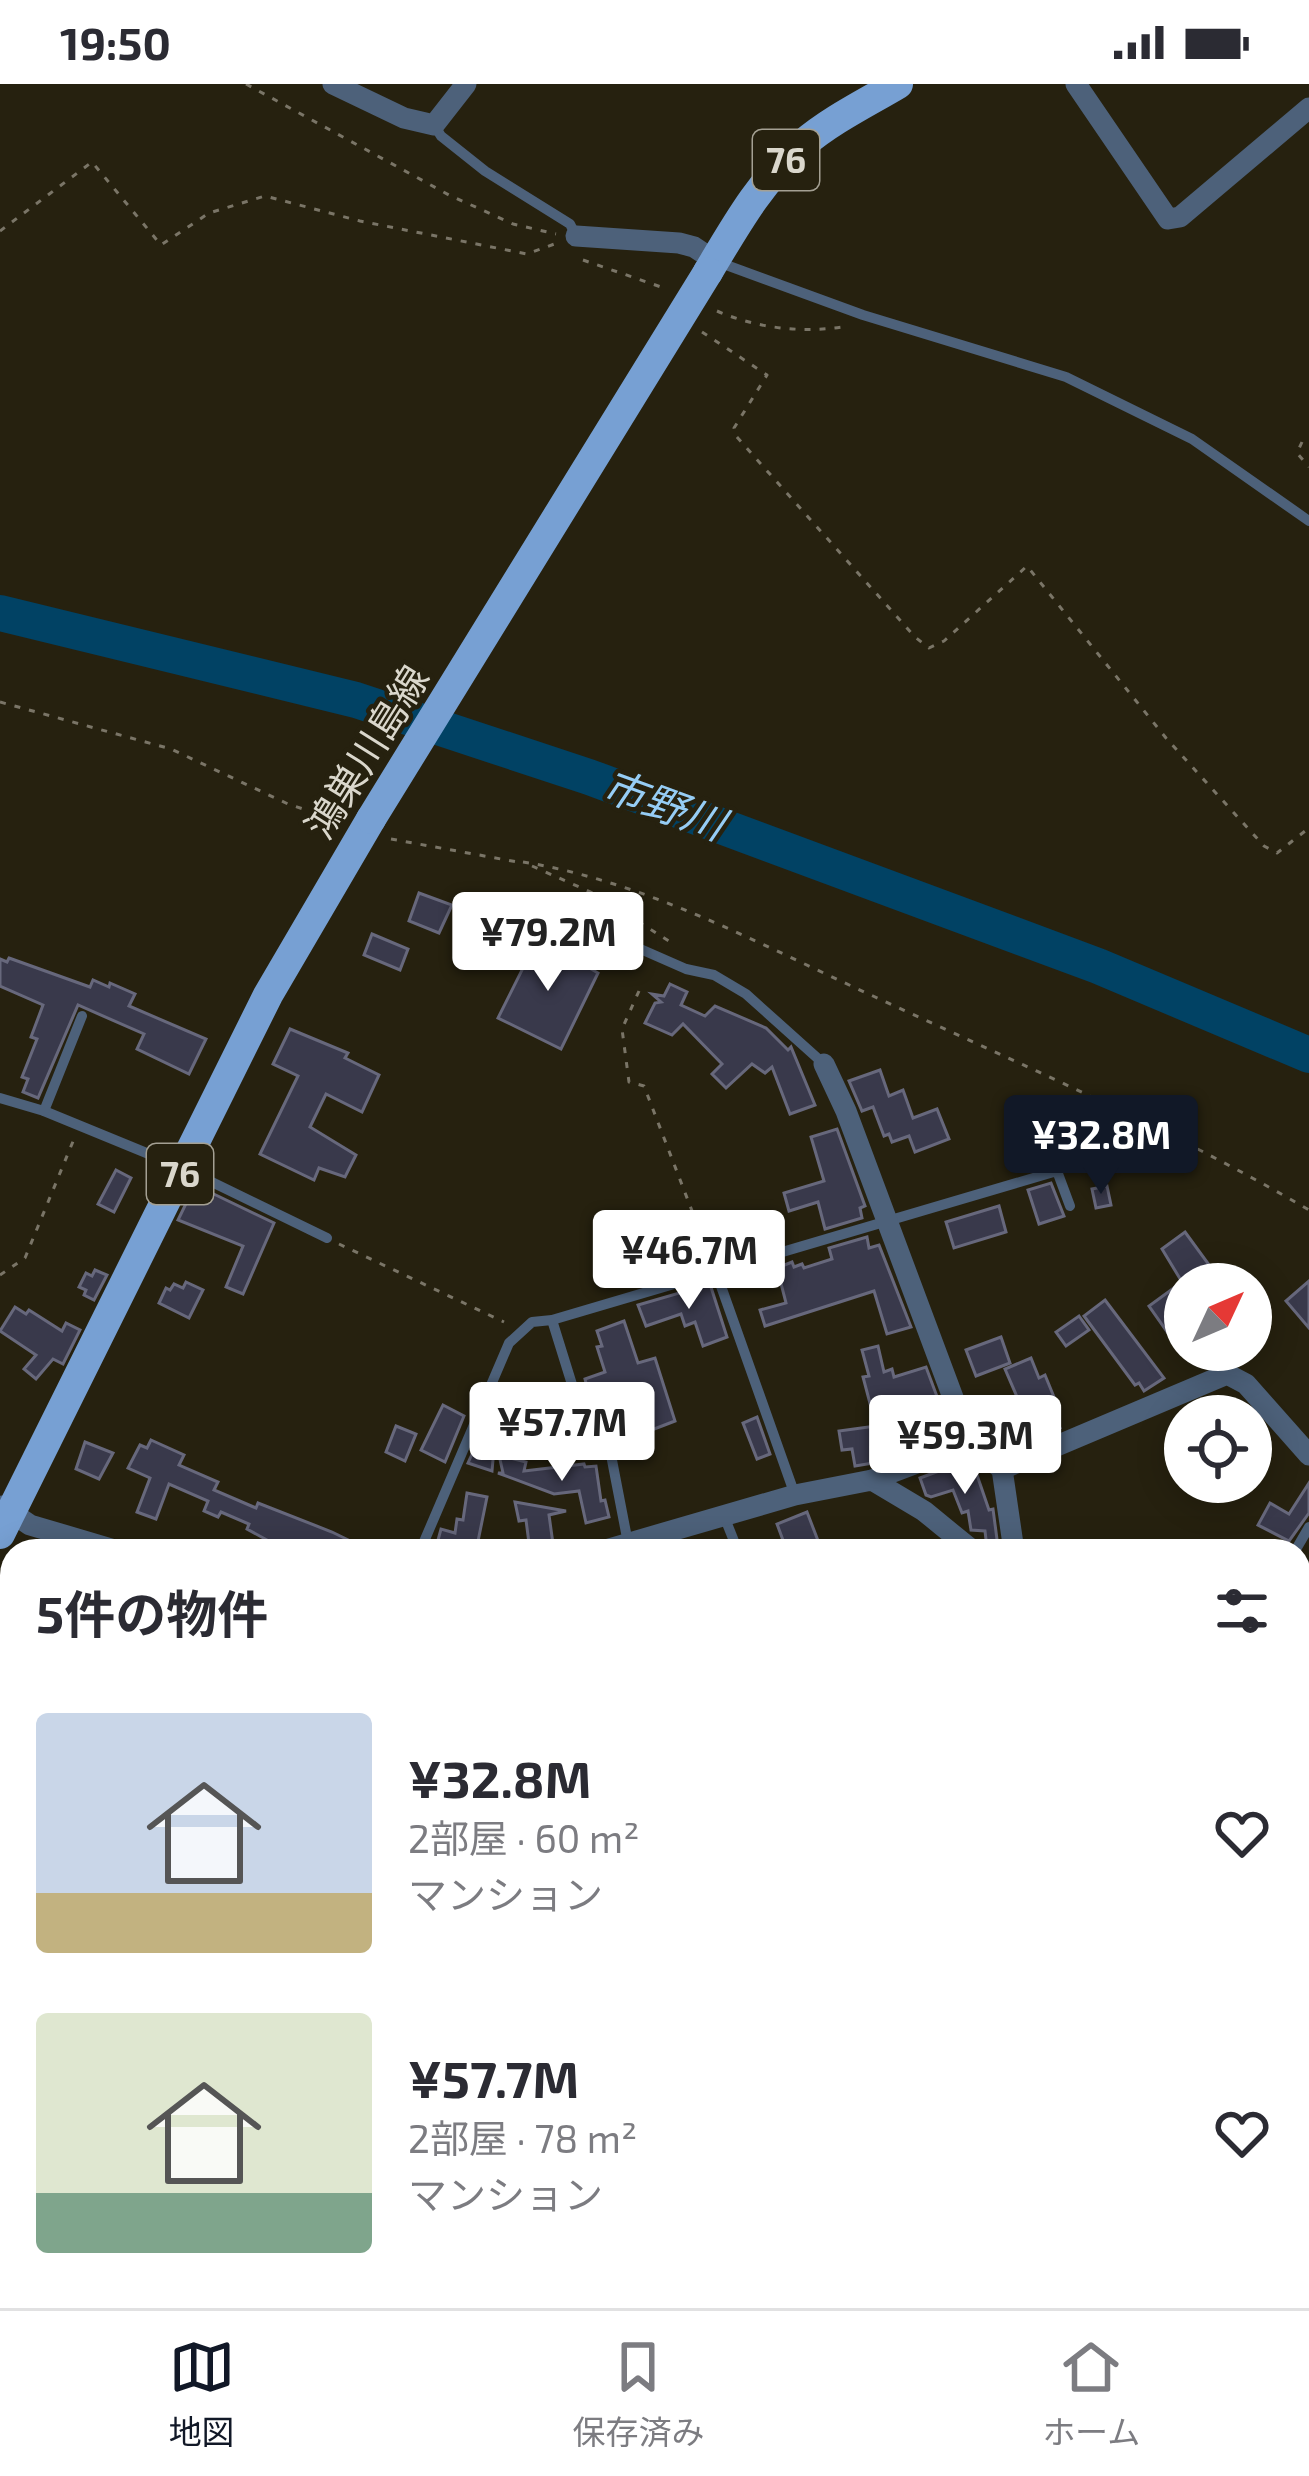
<!DOCTYPE html>
<html lang="ja">
<meta charset="utf-8">
<style>
:root{--surface:#fff;--page:#f7f7f7;--text:#2b2b33;--muted:#7c7c81;--line:#e1e1e2;--accent:#111827}
body{margin:0;font-family:"Exo 2","Noto Sans JP",sans-serif;background:var(--page);color:var(--text);height:100vh;display:flex;flex-direction:column;font-size:45px;white-space:nowrap}
*{box-sizing:border-box;margin:0}
p{font-size:39px;color:var(--muted)}
.icon{flex:none;width:66px;height:66px;fill:none;stroke:currentColor;stroke-width:2;stroke-linecap:round;stroke-linejoin:round}
.map{position:relative;flex:1;overflow:hidden}
.details{position:absolute;left:0px;top:1455px;width:1311px;height:771px;display:flex;flex-direction:column;background:var(--surface);border-radius:36px 36px 0 0;box-shadow:0 6px 30px #0003}
.details>*{flex:none}
.needle{width:78px;rotate:46deg}
.fabs{position:absolute;left:1164px;top:1179px;display:grid;gap:24px}
.fabs a{display:grid;place-items:center;width:108px;height:108px;border-radius:50%;background:var(--surface);box-shadow:0 6px 30px #0003;font-size:60px}
.price{position:absolute;translate:-50% -102px;padding:0 27px;border-radius:12px;background:#fff;color:#222;font-size:39px;line-height:78px;filter:drop-shadow(0 3px 6px #0008)}
.price::after{content:'';position:absolute;left:50%;top:72px;width:36px;height:27px;margin-left:-18px;background:inherit;clip-path:polygon(0 0,100% 0,50% 100%)}
.price.selected{background:var(--accent);color:#fff}
ul{padding:0;list-style:none}
li{display:flex;align-items:center;gap:36px;height:300px;padding:0 36px}
li span{display:grid;place-items:center;flex:none;width:336px;height:240px;border-radius:12px;color:#555}
li>.icon{margin-inline-start:auto}
span .icon{width:144px;height:144px;fill:#fffc;stroke-width:1}
li b{font-size:51px}
h2{display:flex;justify-content:space-between;align-items:center;height:144px;padding:0 36px;font-size:51px}
.status{display:flex;justify-content:space-between;align-items:center;height:84px;padding:0 60px;background:var(--surface);direction:ltr}
.status svg{height:33px;fill:currentColor}
.menu{display:flex;justify-content:space-around;align-items:center;height:168px;border-top:3px solid var(--line);background:var(--surface);font-size:33px;color:var(--muted)}
.menu a{display:grid;justify-items:center;gap:6px}
.menu .selected{color:var(--accent)}
.map>svg:first-child{display:block}
.forest{fill:url(#forest-crowns)}
.lines{fill:none;stroke-linecap:round;stroke-linejoin:round}
.stream{stroke:#014264;stroke-width:6}
.river{stroke:#014264;stroke-width:36}
.building{fill:#39394b;stroke:#67687c;stroke-width:3}
.path{stroke:#7a7567;stroke-width:3;stroke-dasharray:6 9;stroke-linecap:butt}
.service{stroke:#4d617a;stroke-width:10}
.minor{stroke:#4d617a;stroke-width:21}
.primary{stroke:#77a0d3;stroke-width:30}
.primary-bridge{stroke:#77a0d3;stroke-width:30}
.labels{text-anchor:middle;stroke-width:9;stroke-linejoin:round;paint-order:stroke}
.shield{fill:#26210f;stroke:#a4a093;stroke-width:3}
.shield-label{font-size:36px;font-weight:bold;fill:#dad7cc}
.street-label{font-size:39px;fill:#dad7cc;stroke:#26210f}
.water-label{font-size:42px;font-style:italic;fill:#96cdf5;stroke:#26210f}
</style>
<div class="status"><b>19:50</b><svg viewBox="0 0 49 12"><path d="M0 12V9h3v3zM5 12V6h3v6zM10 12V3h3v9zM15 12V0h3v12zM26 1h20v11H26zM47 4h2v5h-2z"/></svg></div>
<div class="map">
<svg width="1309" height="2224" viewBox="0 0 1309 2224">
<defs>
<pattern id="forest-crowns" width="20" height="18" patternUnits="userSpaceOnUse" patternTransform="scale(3)"><rect width="20" height="18" fill="#06371e"/><path d="M2 6a3 3 0 1 1 6 0M12 15a3 3 0 1 1 6 0" fill="none" stroke="#2a533e"/></pattern>
</defs>
<rect width="100%" height="100%" fill="#26210f"/>
<path class="forest" d="M 12,1694 L 12,1776 L 3,1782 L 0,1781 L 0,1707 Z"/>
<g class="lines">
<g class="stream">
<path d="M 0,1898 L 12,1903"/>
<path d="M 491,2214 L 502,2224"/>
</g>
<path class="river" d="M 0,529 L 356,616 L 589,693 L 1098,882 L 1309,971"/>
</g>
<g class="building">
<path d="M 419,809 L 452,821 L 439,849 L 409,837 Z"/>
<path d="M 372,850 L 408,865 L 400,886 L 364,871 Z"/>
<path d="M 538,854 L 598,889 L 561,965 L 498,934 Z"/>
<path d="M 9,874 L 90,903 L 93,896 L 109,903 L 110,899 L 135,910 L 129,922 L 206,955 L 189,990 L 137,965 L 144,950 L 78,921 L 38,1014 L 23,1008 L 28,995 L 22,993 L 37,955 L 31,953 L 43,921 L 0,902 L 0,875 L 7,878 Z"/>
<path d="M 670,900 L 687,908 L 681,921 L 705,932 L 715,922 L 766,944 L 788,966 L 791,963 L 815,1021 L 790,1030 L 772,983 L 765,989 L 752,980 L 726,1004 L 712,990 L 722,980 L 683,940 L 672,951 L 645,939 L 655,919 L 661,918 L 652,910 L 664,912 Z"/>
<path d="M 290,945 L 348,969 L 345,974 L 379,991 L 362,1028 L 326,1010 L 310,1043 L 356,1071 L 345,1093 L 319,1084 L 314,1096 L 260,1070 L 298,992 L 273,980 Z"/>
<path d="M 880,986 L 889,1012 L 903,1006 L 913,1034 L 937,1025 L 949,1055 L 915,1068 L 909,1052 L 892,1058 L 889,1050 L 884,1052 L 873,1023 L 862,1027 L 849,997 Z"/>
<path d="M 837,1045 L 865,1122 L 860,1124 L 862,1134 L 825,1145 L 818,1118 L 789,1127 L 784,1109 L 824,1097 L 811,1053 Z"/>
<path d="M 116,1086 L 131,1094 L 114,1128 L 98,1120 Z"/>
<path d="M 1051,1099 L 1064,1132 L 1039,1140 L 1028,1106 Z"/>
<path d="M 195,1101 L 274,1139 L 243,1210 L 226,1203 L 243,1162 L 178,1136 Z"/>
<path d="M 1107,1102 L 1111,1121 L 1096,1124 L 1092,1105 Z"/>
<path d="M 999,1122 L 1006,1148 L 954,1164 L 946,1138 Z"/>
<path d="M 679,1144 L 684,1156 L 693,1153 L 704,1181 L 633,1202 L 622,1164 Z"/>
<path d="M 1185,1148 L 1223,1200 L 1185,1200 L 1185,1251 L 1175,1259 L 1149,1222 L 1182,1198 L 1162,1165 Z"/>
<path d="M 867,1153 L 869,1164 L 879,1161 L 911,1243 L 887,1250 L 874,1207 L 765,1242 L 760,1226 L 786,1219 L 777,1184 L 792,1178 L 794,1183 L 802,1180 L 804,1184 L 832,1175 L 829,1164 Z"/>
<path d="M 95,1186 L 107,1191 L 94,1216 L 84,1211 L 86,1206 L 79,1203 L 86,1189 L 92,1192 Z"/>
<path d="M 1309,1197 L 1309,1244 L 1286,1217 Z"/>
<path d="M 186,1198 L 203,1206 L 189,1234 L 159,1219 L 166,1204 L 170,1206 L 174,1200 L 183,1204 Z"/>
<path d="M 710,1200 L 727,1253 L 703,1262 L 695,1238 L 685,1242 L 681,1230 L 646,1242 L 638,1221 Z"/>
<path d="M 1105,1216 L 1164,1294 L 1144,1307 L 1139,1299 L 1135,1301 L 1084,1232 Z"/>
<path d="M 15,1223 L 26,1230 L 29,1226 L 62,1247 L 66,1239 L 80,1246 L 63,1280 L 53,1275 L 36,1295 L 24,1285 L 36,1271 L 0,1247 Z"/>
<path d="M 1079,1232 L 1089,1246 L 1066,1262 L 1056,1248 Z"/>
<path d="M 624,1237 L 638,1279 L 655,1274 L 675,1337 L 649,1347 L 641,1326 L 636,1328 L 626,1300 L 589,1311 L 585,1295 L 605,1288 L 597,1263 L 602,1262 L 597,1247 Z"/>
<path d="M 1001,1253 L 1010,1279 L 976,1292 L 966,1266 Z"/>
<path d="M 878,1262 L 884,1288 L 892,1285 L 894,1293 L 926,1283 L 951,1350 L 942,1353 L 936,1337 L 871,1363 L 873,1379 L 855,1382 L 852,1365 L 842,1366 L 839,1347 L 876,1342 L 863,1293 L 869,1292 L 862,1266 Z"/>
<path d="M 1031,1274 L 1039,1294 L 1045,1291 L 1054,1313 L 1048,1315 L 1060,1344 L 1021,1361 L 1010,1334 L 1024,1329 L 1005,1285 Z"/>
<path d="M 443,1321 L 464,1332 L 445,1378 L 421,1366 Z"/>
<path d="M 757,1333 L 770,1370 L 757,1375 L 743,1339 Z"/>
<path d="M 396,1342 L 416,1350 L 405,1377 L 386,1368 Z"/>
<path d="M 151,1356 L 184,1371 L 179,1381 L 218,1398 L 214,1406 L 256,1424 L 258,1419 L 332,1448 L 371,1467 L 287,1467 L 247,1445 L 249,1440 L 221,1428 L 218,1433 L 204,1427 L 208,1417 L 169,1400 L 156,1435 L 137,1428 L 150,1394 L 128,1384 L 140,1361 L 147,1364 Z"/>
<path d="M 85,1358 L 113,1369 L 99,1395 L 76,1385 Z"/>
<path d="M 477,1359 L 494,1365 L 492,1387 L 468,1379 Z"/>
<path d="M 499,1371 L 526,1378 L 524,1387 L 584,1380 L 585,1383 L 596,1382 L 601,1417 L 605,1416 L 609,1433 L 586,1439 L 579,1407 L 554,1410 L 498,1389 L 503,1389 Z"/>
<path d="M 966,1377 L 972,1393 L 977,1391 L 989,1426 L 993,1425 L 998,1463 L 987,1464 L 985,1447 L 971,1446 L 968,1427 L 962,1429 L 953,1406 L 931,1413 L 926,1411 L 920,1394 Z"/>
<path d="M 1309,1399 L 1309,1429 L 1289,1457 L 1258,1441 L 1270,1419 L 1289,1430 Z"/>
<path d="M 467,1409 L 487,1413 L 476,1467 L 435,1467 L 441,1445 L 455,1449 L 457,1435 L 463,1436 Z"/>
<path d="M 515,1418 L 566,1427 L 549,1431 L 554,1467 L 530,1467 L 526,1436 L 519,1437 Z"/>
<path d="M 807,1428 L 822,1467 L 787,1467 L 777,1440 Z"/>
</g>
<g class="lines">
<g class="path">
<path d="M 246,0 L 449,111 L 513,140 L 556,150"/>
<path d="M 0,147 L 92,78 L 161,161 L 209,129 L 265,112 L 360,137 L 527,170 L 557,159"/>
<path d="M 583,176 L 664,204"/>
<path d="M 717,227 C 756,244 800,249 842,243"/>
<path d="M 702,248 L 767,291 L 734,344 L 736,352 L 915,553 L 929,564 L 944,557 L 1027,482 L 1166,654 L 1264,762 L 1277,769 L 1309,744"/>
<path d="M 1302,358 L 1297,369 L 1309,383"/>
<path d="M 0,618 L 171,665 L 288,720 L 343,738"/>
<path d="M 391,755 L 523,779"/>
<path d="M 523,778 C 647,798 759,860 873,912 C 1020,980 1169,1044 1309,1126"/>
<path d="M 532,782 L 595,810 L 675,861"/>
<path d="M 639,907 L 622,945 L 629,998 L 644,1002 L 709,1171"/>
<path d="M 339,1160 L 504,1238"/>
<path d="M 0,1191 L 25,1174 L 74,1055"/>
<path d="M 0,1912 L 12,1918"/>
<path d="M 0,2167 L 12,2177"/>
<path d="M 54,2214 L 65,2224"/>
<path d="M 501,2214 L 512,2224"/>
</g>
<g class="service">
<path d="M 434,41 L 441,52 L 485,87 L 570,140 L 576,152"/>
<path d="M 718,178 L 863,231 L 1066,293 L 1192,355 L 1309,437"/>
<path d="M 613,853 L 686,885 L 714,891 L 746,910 L 824,980"/>
<path d="M 0,1014 L 44,1027 L 183,1084 L 327,1154"/>
<path d="M 44,1027 L 82,932"/>
<path d="M 716,1188 L 795,1411"/>
<path d="M 552,1236 L 584,1339 L 611,1371 L 628,1459"/>
<path d="M 724,1432 L 738,1467"/>
<path d="M 420,1467 L 509,1259 L 532,1238 L 552,1236 L 1057,1087 L 1070,1122"/>
<path d="M 1295,1467 L 1309,1443"/>
<path d="M 1299,2071 L 1309,2062"/>
<path d="M 764,2224 L 774,2214"/>
</g>
<g class="minor">
<path d="M 333,0 L 404,34 L 434,41 L 466,0"/>
<path d="M 1076,0 L 1168,135 L 1180,133 L 1309,24"/>
<path d="M 576,152 L 679,159 L 694,163 L 715,177"/>
<path d="M 824,980 L 846,1027 L 970,1359 L 1002,1385 L 1014,1467"/>
<path d="M 1002,1385 L 1227,1290 L 1246,1300 L 1309,1371"/>
<path d="M 872,1396 L 970,1359"/>
<path d="M 2,1422 L 30,1441 L 118,1467"/>
<path d="M 602,1467 L 795,1411 L 872,1396 L 924,1427 L 973,1467"/>
<path d="M 0,1610 L 12,1617"/>
<path d="M 1299,1785 L 1309,1796"/>
<path d="M 1299,2195 L 1309,2205"/>
<path d="M 716,2214 L 727,2224"/>
<path d="M 159,2224 L 168,2214"/>
</g>
<g class="primary">
<path d="M 708,188 C 736,141 761,96 803,60 C 831,36 866,19 898,0"/>
<path d="M 0,1450 L 268,911 L 371,735"/>
</g>
<path class="primary-bridge" d="M 371,735 L 708,188"/>
</g>
<g class="labels">
<g class="shield">
<rect x="753" y="46" width="66" height="60" rx="9"/>
<rect x="147" y="1060" width="66" height="60" rx="9"/>
</g>
<g class="shield-label">
<text x="786" y="89">76</text>
<text x="180" y="1103">76</text>
</g>
<g class="street-label">
<text transform="translate(367 668) rotate(-58)" y="14">鴻巣川島線</text>
</g>
<g class="water-label">
<text transform="translate(664 721) rotate(20)" y="15">市野川</text>
</g>
</g>
</svg>
<div class="fabs">
<a><svg class="needle" viewBox="-14 -14 28 28"><path d="M0-13l5 13h-10z" fill="#e53935"/><path d="M0 13l5-13h-10z" fill="#7c7c81"/></svg></a>
<a><svg class="icon" aria-label="locate" viewBox="0 0 24 24"><circle cx="12" cy="12" r="6"/><path d="M12 2v4M12 18v4M2 12h4M18 12h4"/></svg></a>
</div>
<b class="price" style="left:548px;top:910px">¥79.2M</b>
<b class="price selected" style="left:1101px;top:1113px">¥32.8M</b>
<b class="price" style="left:689px;top:1228px">¥46.7M</b>
<b class="price" style="left:562px;top:1400px">¥57.7M</b>
<b class="price" style="left:965px;top:1413px">¥59.3M</b>
<section class="details">
<h2>5件の物件<svg class="icon" aria-label="filters" viewBox="0 0 24 24"><path d="M4 7h16M4 17h16"/><circle cx="9" cy="7" r="2"/><circle cx="15" cy="17" r="2"/></svg></h2>
<ul>
<li><span style="background:linear-gradient(#c9d6e8 75%,#c2b280 0)"><svg class="icon" aria-label="home" viewBox="0 0 24 24"><path d="M3 11l9-7 9 7M6 9v11h12V9"/></svg></span><div><b>¥32.8M</b><p>2部屋 · 60 m²</p><p>マンション</p></div><svg class="icon" aria-label="heart" viewBox="0 0 24 24"><path d="M12 20l-8-8c-3-5 5-10 8-4 3-6 11-1 8 4z"/></svg></li>
<li><span style="background:linear-gradient(#dfe7d0 75%,#7fa58c 0)"><svg class="icon" aria-label="home" viewBox="0 0 24 24"><path d="M3 11l9-7 9 7M6 9v11h12V9"/></svg></span><div><b>¥57.7M</b><p>2部屋 · 78 m²</p><p>マンション</p></div><svg class="icon" aria-label="heart" viewBox="0 0 24 24"><path d="M12 20l-8-8c-3-5 5-10 8-4 3-6 11-1 8 4z"/></svg></li>
</ul>
</section>
</div>
<nav class="menu">
<a class="selected"><svg class="icon" aria-label="map" viewBox="0 0 24 24"><path d="M3 6l6-2 6 2 6-2v14l-6 2-6-2-6 2zM9 4v14M15 6v14"/></svg>地図</a>
<a><svg class="icon" aria-label="saved" viewBox="0 0 24 24"><path d="M7 4h10v16l-5-4-5 4z"/></svg>保存済み</a>
<a><svg class="icon" aria-label="home" viewBox="0 0 24 24"><path d="M3 11l9-7 9 7M6 9v11h12V9"/></svg>ホーム</a>
</nav>
